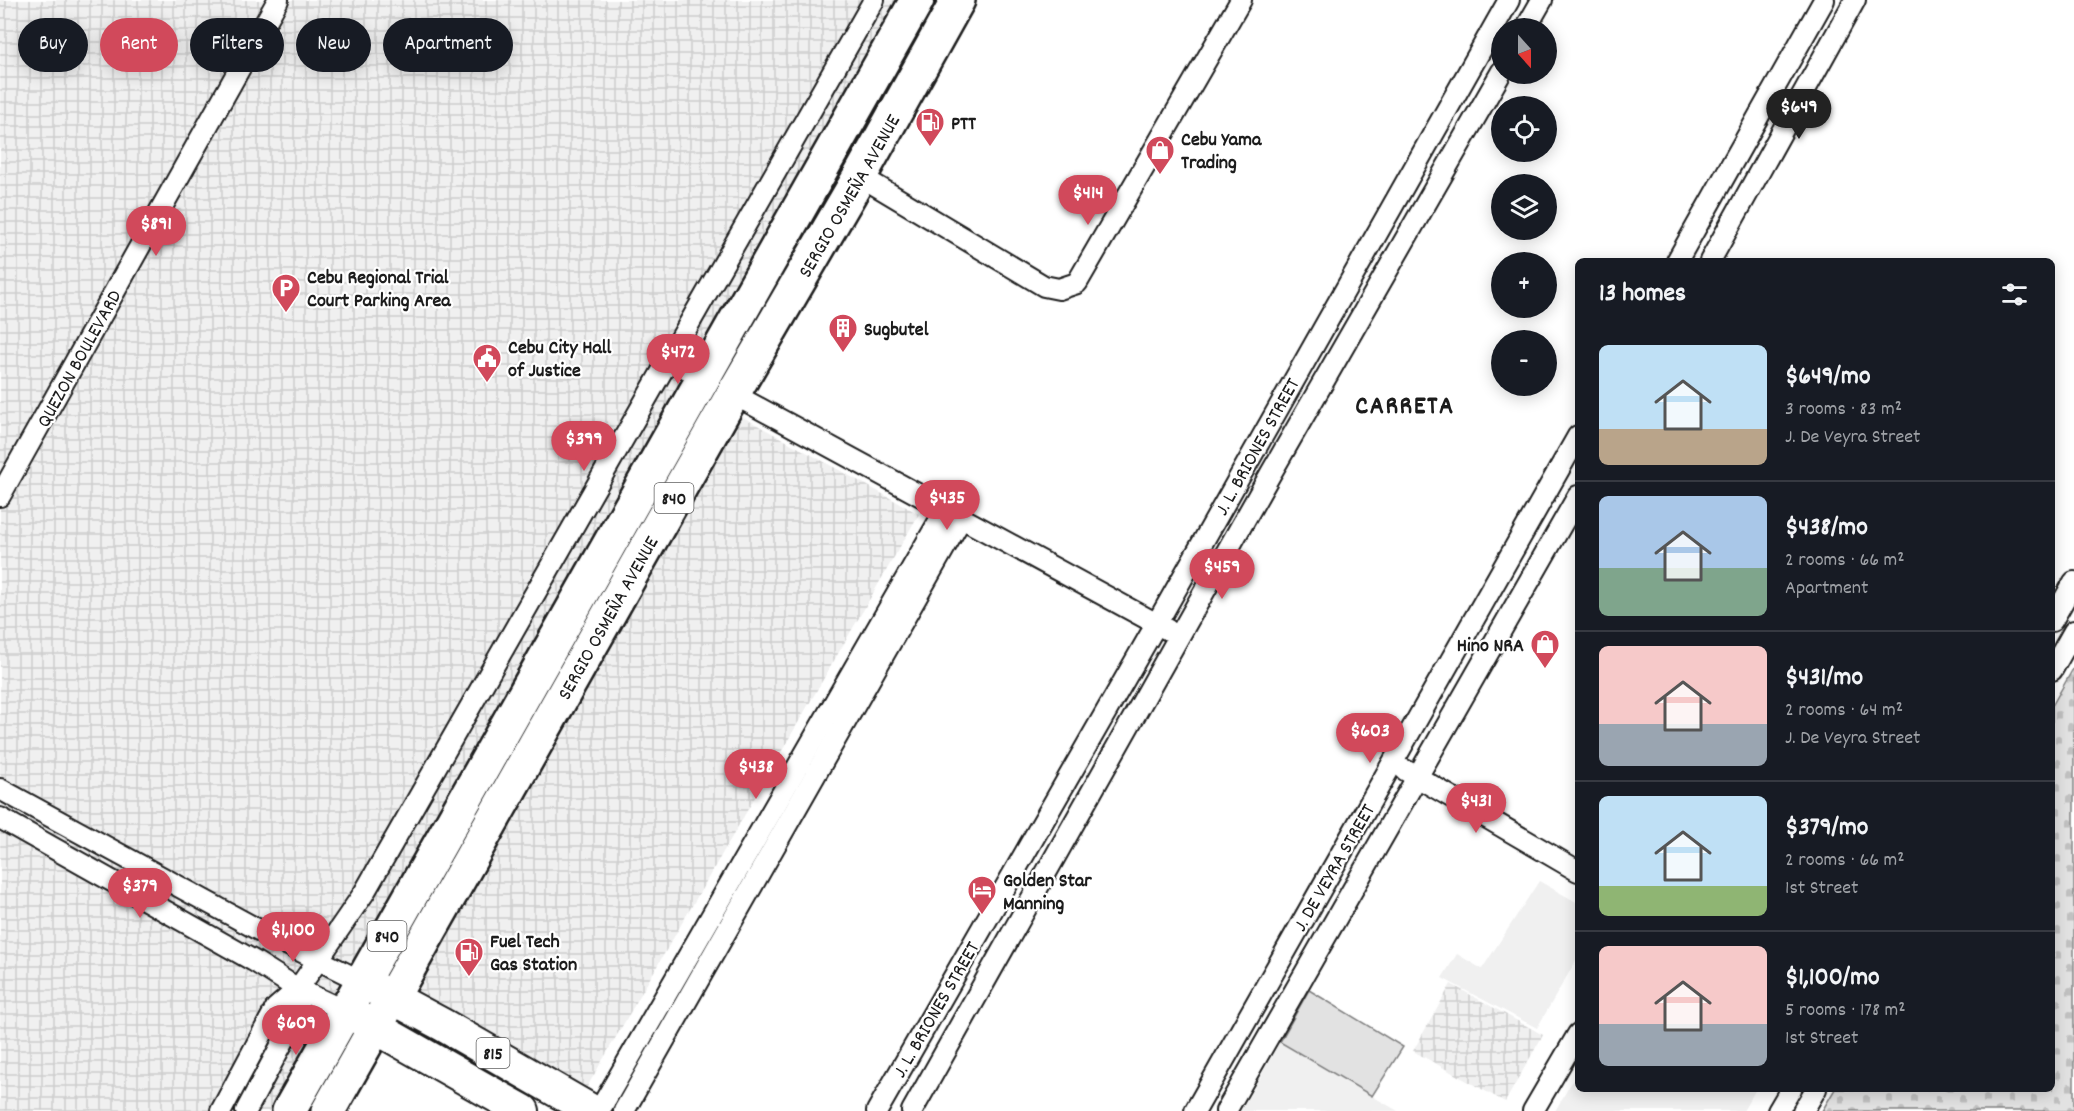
<!DOCTYPE html>
<meta charset="utf-8">
<style>
:root{--surface:#171b24;--page:#242831;--text:#f1f3f6;--muted:#9ea1a6;--line:#363941;--accent:#d1495b}
body{margin:0;font-family:Dekko,sans-serif;background:var(--page);color:var(--text);height:100vh;display:flex;flex-direction:column;font-size:22px;white-space:nowrap}
*{box-sizing:border-box;margin:0}
p{font-size:20px;color:var(--muted)}
.icon{flex:none;width:33px;height:33px;fill:none;stroke:currentColor;stroke-width:2;stroke-linecap:round;stroke-linejoin:round}
.map{position:relative;flex:1;overflow:hidden}
.panel{position:absolute;left:1575px;top:258px;width:480px;height:834px;display:flex;flex-direction:column;background:var(--surface);border-radius:9px;box-shadow:0 3px 15px #0003}
.panel>*{flex:none}
.top-card{position:absolute;left:18px;top:18px;width:570px;height:54px;display:flex;gap:12px}
.needle{width:39px;rotate:159deg}
.tools{position:absolute;left:1491px;top:18px;display:grid;gap:12px}
.tools a{display:grid;place-items:center;width:66px;height:66px;border-radius:50%;background:var(--surface);box-shadow:0 3px 15px #0003;font-size:30px}
.price{position:absolute;translate:-50% -51px;padding:0 14px;border-radius:21px;background:var(--accent);color:#fff;font-size:20px;line-height:39px;filter:drop-shadow(0 2px 3px #0008)}
.price::after{content:'';position:absolute;left:50%;top:36px;width:18px;height:14px;margin-left:-9px;background:inherit;clip-path:polygon(0 0,100% 0,50% 100%)}
.price.active{background:#222;color:#fff}
ul{padding:0;list-style:none}
li{display:flex;align-items:center;gap:18px;height:150px;padding:0 24px}
li+li{border-top:2px solid var(--line)}
li span{display:grid;place-items:center;flex:none;width:168px;height:120px;border-radius:9px;color:#555}
li>.icon{margin-inline-start:auto}
span .icon{width:72px;height:72px;fill:#fffc;stroke-width:1}
li b{font-size:26px}
h2{display:flex;justify-content:space-between;align-items:center;height:72px;padding:0 24px;font-size:26px}
.tag{padding:0 21px;border-radius:27px;background:var(--surface);box-shadow:0 3px 15px #0003;font-size:21px;line-height:54px}
.tag.active{background:var(--accent);color:#fff}
.map>svg:first-child{display:block}
.built{fill:#f0f0f0}
.industrial{fill:url(#industrial-grid)}
.green{fill:#e2e2e2;stroke:#7f7f7f;stroke-width:1.5}
.cemetery{fill:url(#cemetery-stones);stroke:#7f7f7f;stroke-width:1.5}
.lines{fill:none;stroke-linecap:round;stroke-linejoin:round}
.minor-casing{stroke:#1c1c1c;stroke-width:24}
.primary-casing{stroke:#1c1c1c;stroke-width:36}
.trunk-casing{stroke:#1c1c1c;stroke-width:38}
.minor{stroke:#fff;stroke-width:20}
.primary{stroke:#fff;stroke-width:32}
.trunk{stroke:#fff;stroke-width:33}
.labels{text-anchor:middle;stroke-width:4.5;stroke-linejoin:round;paint-order:stroke}
.shield{fill:#fff;stroke:#606060;stroke-width:1.5}
.shield-label{font-size:18px;font-weight:bold;fill:#1c1c1c}
.poi-label{font-size:20px;font-weight:bold;fill:#1c1c1c;stroke:#fff;text-anchor:start}
.street-label{font-size:20px;fill:#1c1c1c;stroke:#fff}
.district-label{font-size:26px;font-weight:bold;letter-spacing:1.5px;fill:#1c1c1c;stroke:#fff}
</style>
<div class="map">
<svg width="2074" height="1111" viewBox="0 0 2074 1111">
<defs>
<pattern id="industrial-grid" width="8" height="8" patternUnits="userSpaceOnUse" patternTransform="scale(1.5)"><rect width="8" height="8" fill="#f0f0f0"/><path d="M0 4h8M4 0v8" fill="none" stroke="#cdcdcd"/></pattern>
<pattern id="cemetery-stones" width="16" height="16" patternUnits="userSpaceOnUse" patternTransform="scale(1.5)"><rect width="16" height="16" fill="#e2e2e2"/><path d="M2 7V4a2 2 0 0 1 4 0v3zM10 15v-3a2 2 0 0 1 4 0v3z" fill="#c1c1c1"/></pattern>
</defs>
<rect width="100%" height="100%" fill="#fff"/>
<filter id="ink" filterUnits="userSpaceOnUse"><feTurbulence type="fractalNoise" baseFrequency=".0167" numOctaves="2"/><feDisplacementMap in="SourceGraphic" scale="12" xChannelSelector="R" yChannelSelector="G"/><feConvolveMatrix kernelMatrix="1 2 1 2 8 2 1 2 1" color-interpolation-filters="sRGB"/></filter>
<g filter="url(#ink)">
<g class="built">
<path d="M 1539,881 L 1578,903 L 1578,957 L 1537,1028 L 1442,978 L 1457,954 L 1482,969 Z"/>
<path d="M 1280,1042 L 1372,1096 L 1398,1111 L 1241,1111 Z"/>
<path d="M 1578,1071 L 1578,1089 L 1756,1089 L 1743,1111 L 1555,1111 Z"/>
</g>
<g class="industrial">
<path d="M 0,0 L 899,0 L 269,1111 L 0,1111 Z"/>
<path d="M 739,415 L 919,514 L 587,1087 L 415,993 Z"/>
<path d="M 1451,984 L 1543,1035 L 1505,1102 L 1413,1051 Z"/>
</g>
<path class="green" d="M 1309,990 L 1403,1047 L 1372,1096 L 1280,1042 Z"/>
<path class="cemetery" d="M 2074,667 L 2074,1111 L 1822,1111 L 1835,1089 L 2052,1089 L 2052,706 Z"/>
<g class="lines">
<g class="minor-casing">
<g id="minor">
<path d="M 1526,28 L 1542,0"/>
<path d="M 860,176 L 1044,286 L 1059,289 L 1077,283 L 1241,0"/>
<path d="M 1677,261 L 1824,0"/>
<path d="M 1710,261 L 1855,0"/>
<path d="M 670,360 L 704,378"/>
<path d="M 733,394 L 1168,630"/>
<path d="M 0,496 L 278,0"/>
<path d="M 2052,621 L 2074,582"/>
<path d="M 2052,670 L 2074,631"/>
<path d="M 1405,770 L 1578,871"/>
<path d="M 0,789 L 266,934 L 361,981"/>
<path d="M 0,818 L 254,961 L 298,989 L 345,1011"/>
<path d="M 221,1111 L 276,1008 L 298,989 L 364,893 L 874,0"/>
<path d="M 246,1111 L 298,1014 L 298,989"/>
<path d="M 599,1111 L 946,509"/>
<path d="M 624,1111 L 962,517"/>
<path d="M 877,1111 L 1157,623 L 1509,0"/>
<path d="M 912,1111 L 1271,473 L 1502,71"/>
<path d="M 1195,1111 L 1578,436"/>
<path d="M 1226,1111 L 1578,496"/>
<path d="M 1533,1111 L 1578,1034"/>
<path d="M 1778,1111 L 1791,1089"/>
<path d="M 1803,1111 L 1816,1089"/>
</g>
</g>
<g class="primary-casing">
<g id="primary">
<path d="M 361,981 L 443,1025 L 592,1111"/>
<path d="M 352,1014 L 523,1111"/>
</g>
</g>
<g class="trunk-casing">
<g id="trunk">
<path d="M 289,1111 L 917,0"/>
<path id="s1" d="M 328,1111 L 733,394 L 860,176 L 958,0"/>
</g>
</g>
<use href="#minor" class="minor"/>
<use href="#primary" class="primary"/>
<use href="#trunk" class="trunk"/>
</g>
</g>
<defs>
<g id="fuel-pin" transform="scale(1.5)"><path d="M0 17L-7.5 6A9.5 9.5 0 1 1 7.5 6Z" fill="#d1495b" stroke="#fff"/><path d="M-5.5-6h7V0h2V4h1.3V-2.5L3-4.5l.8-.8L6-3V5H2.5V1h-1V6h-7ZM-4.2-4.7v3.2H.2V-4.7Z" fill="#fff"/></g>
<g id="shop-pin" transform="scale(1.5)"><path d="M0 17L-7.5 6A9.5 9.5 0 1 1 7.5 6Z" fill="#d1495b" stroke="#fff"/><path d="M-5-2.5h2.3a2.7 3.5 0 0 1 5.4 0H5L5.5 6h-11ZM-1.5-2.5h3a1.5 2.3 0 0 0-3 0Z" fill="#fff"/></g>
<g id="parking-pin" transform="scale(1.5)"><path d="M0 17L-7.5 6A9.5 9.5 0 1 1 7.5 6Z" fill="#d1495b" stroke="#fff"/><path d="M-3.5-5.5H1a3.5 3.5 0 0 1 0 7H-1V5.5H-3.5ZM-1-3.4V-.6H.8a1.4 1.4 0 0 0 0-2.8Z" fill="#fff"/></g>
<g id="building-pin" transform="scale(1.5)"><path d="M0 17L-7.5 6A9.5 9.5 0 1 1 7.5 6Z" fill="#d1495b" stroke="#fff"/><path d="M-4-6H4V6H1V3H-1V6H-4ZM-2.5-4.3h1.7v1.8h-1.7ZM.8-4.3h1.7v1.8H.8ZM-2.5-1h1.7V.8h-1.7ZM.8-1h1.7V.8H.8Z" fill="#fff"/></g>
<g id="civic-pin" transform="scale(1.5)"><path d="M0 17L-7.5 6A9.5 9.5 0 1 1 7.5 6Z" fill="#d1495b" stroke="#fff"/><path d="M-.6-6.5H3V-4.5H.6V-3L4-1V1h2V6H-6V1h2V-1L-.6-3ZM-1.2 2.5V6h2.4V2.5Z" fill="#fff"/></g>
<g id="hotel-pin" transform="scale(1.5)"><path d="M0 17L-7.5 6A9.5 9.5 0 1 1 7.5 6Z" fill="#d1495b" stroke="#fff"/><path d="M-6-4.5h1.5V1H6V5H4.5V3h-9V5H-6ZM-4 0a1.8 1.8 0 1 1 3.6 0ZM.5 0V-2.5h3Q6-2.5 6 0Z" fill="#fff"/></g>
</defs>
<g fill-rule="evenodd">
<use href="#fuel-pin" x="930" y="122"/>
<use href="#shop-pin" x="1160" y="150"/>
<use href="#parking-pin" x="286" y="288"/>
<use href="#building-pin" x="843" y="328"/>
<use href="#civic-pin" x="487" y="358"/>
<use href="#shop-pin" x="1545" y="644"/>
<use href="#hotel-pin" x="982" y="890"/>
<use href="#fuel-pin" x="469" y="952"/>
</g>
<g class="labels">
<g class="shield">
<rect x="654.5" y="483" width="39" height="30" rx="4.5"/>
<rect x="367.5" y="921" width="39" height="30" rx="4.5"/>
<rect x="476.5" y="1038" width="33" height="30" rx="4.5"/>
</g>
<g class="shield-label">
<text x="674" y="504">840</text>
<text x="387" y="942">840</text>
<text x="493" y="1059">815</text>
</g>
<g class="poi-label">
<text x="951" y="129">PTT</text>
<text x="1181" y="145">Cebu Yama<tspan x="1181" dy="23">Trading</tspan></text>
<text x="307" y="283">Cebu Regional Trial<tspan x="307" dy="23">Court Parking Area</tspan></text>
<text x="864" y="335">Sugbutel</text>
<text x="508" y="353">Cebu City Hall<tspan x="508" dy="23">of Justice</tspan></text>
<text x="1524" y="651" text-anchor="end">Hino NRA</text>
<text x="1003" y="886">Golden Star<tspan x="1003" dy="23">Manning</tspan></text>
<text x="490" y="947">Fuel Tech<tspan x="490" dy="23">Gas Station</tspan></text>
</g>
<g class="street-label">
<text dy="7" stroke="none"><textPath href="#s1" startOffset="1053">SERGIO OSMEÑA AVENUE</textPath></text>
<text transform="translate(78 358) rotate(-61)" y="7">QUEZON BOULEVARD</text>
<text transform="translate(1256 446) rotate(-61)" y="7">J. L. BRIONES STREET</text>
<text dy="7" stroke="none"><textPath href="#s1" startOffset="567">SERGIO OSMEÑA AVENUE</textPath></text>
<text transform="translate(1333 867) rotate(-60)" y="7">J. DE VEYRA STREET</text>
<text transform="translate(935 1009) rotate(-60)" y="7">J. L. BRIONES STREET</text>
</g>
<g class="district-label">
<text x="1405" y="413">CARRETA</text>
</g>
</g>
</svg>
<div class="tools">
<a><svg class="needle" viewBox="-14 -14 28 28"><path d="M0-13l5 13h-10z" fill="#e53935"/><path d="M0 13l5-13h-10z" fill="#9ea1a6"/></svg></a>
<a><svg class="icon" aria-label="locate" viewBox="0 0 24 24"><circle cx="12" cy="12" r="6"/><path d="M12 2v4M12 18v4M2 12h4M18 12h4"/></svg></a>
<a><svg class="icon" aria-label="layers" viewBox="0 0 24 24"><path d="M12 4l9 5-9 5-9-5zM3 14l9 5 9-5"/></svg></a>
<a>+</a>
<a>−</a>
</div>
<b class="price active" style="left:1799px;top:140px">$649</b>
<b class="price" style="left:1088px;top:226px">$414</b>
<b class="price" style="left:156px;top:257px">$891</b>
<b class="price" style="left:678px;top:385px">$472</b>
<b class="price" style="left:584px;top:472px">$399</b>
<b class="price" style="left:947px;top:531px">$435</b>
<b class="price" style="left:1222px;top:600px">$459</b>
<b class="price" style="left:1370px;top:764px">$603</b>
<b class="price" style="left:756px;top:800px">$438</b>
<b class="price" style="left:1476px;top:834px">$431</b>
<b class="price" style="left:140px;top:919px">$379</b>
<b class="price" style="left:293px;top:963px">$1,100</b>
<b class="price" style="left:296px;top:1056px">$609</b>
<div class="top-card">
<a class="tag">Buy</a>
<a class="tag active">Rent</a>
<a class="tag">Filters</a>
<a class="tag">New</a>
<a class="tag">Apartment</a>
</div>
<section class="panel">
<h2>13 homes<svg class="icon" aria-label="filters" viewBox="0 0 24 24"><path d="M4 7h16M4 17h16"/><circle cx="9" cy="7" r="2"/><circle cx="15" cy="17" r="2"/></svg></h2>
<ul>
<li><span style="background:linear-gradient(#bfe0f5 70%,#b9a48a 0)"><svg class="icon" aria-label="home" viewBox="0 0 24 24"><path d="M3 11l9-7 9 7M6 9v11h12V9"/></svg></span><div><b>$649/mo</b><p>3 rooms · 83 m²</p><p>J. De Veyra Street</p></div></li>
<li><span style="background:linear-gradient(#a9c7e8 60%,#7fa58c 0)"><svg class="icon" aria-label="home" viewBox="0 0 24 24"><path d="M3 11l9-7 9 7M6 9v11h12V9"/></svg></span><div><b>$438/mo</b><p>2 rooms · 66 m²</p><p>Apartment</p></div></li>
<li><span style="background:linear-gradient(#f6c9c9 65%,#9aa5b1 0)"><svg class="icon" aria-label="home" viewBox="0 0 24 24"><path d="M3 11l9-7 9 7M6 9v11h12V9"/></svg></span><div><b>$431/mo</b><p>2 rooms · 64 m²</p><p>J. De Veyra Street</p></div></li>
<li><span style="background:linear-gradient(#bfe0f5 75%,#8fb573 0)"><svg class="icon" aria-label="home" viewBox="0 0 24 24"><path d="M3 11l9-7 9 7M6 9v11h12V9"/></svg></span><div><b>$379/mo</b><p>2 rooms · 66 m²</p><p>1st Street</p></div></li>
<li><span style="background:linear-gradient(#f6c9c9 65%,#9aa5b1 0)"><svg class="icon" aria-label="home" viewBox="0 0 24 24"><path d="M3 11l9-7 9 7M6 9v11h12V9"/></svg></span><div><b>$1,100/mo</b><p>5 rooms · 178 m²</p><p>1st Street</p></div></li>
</ul>
</section>
</div>
